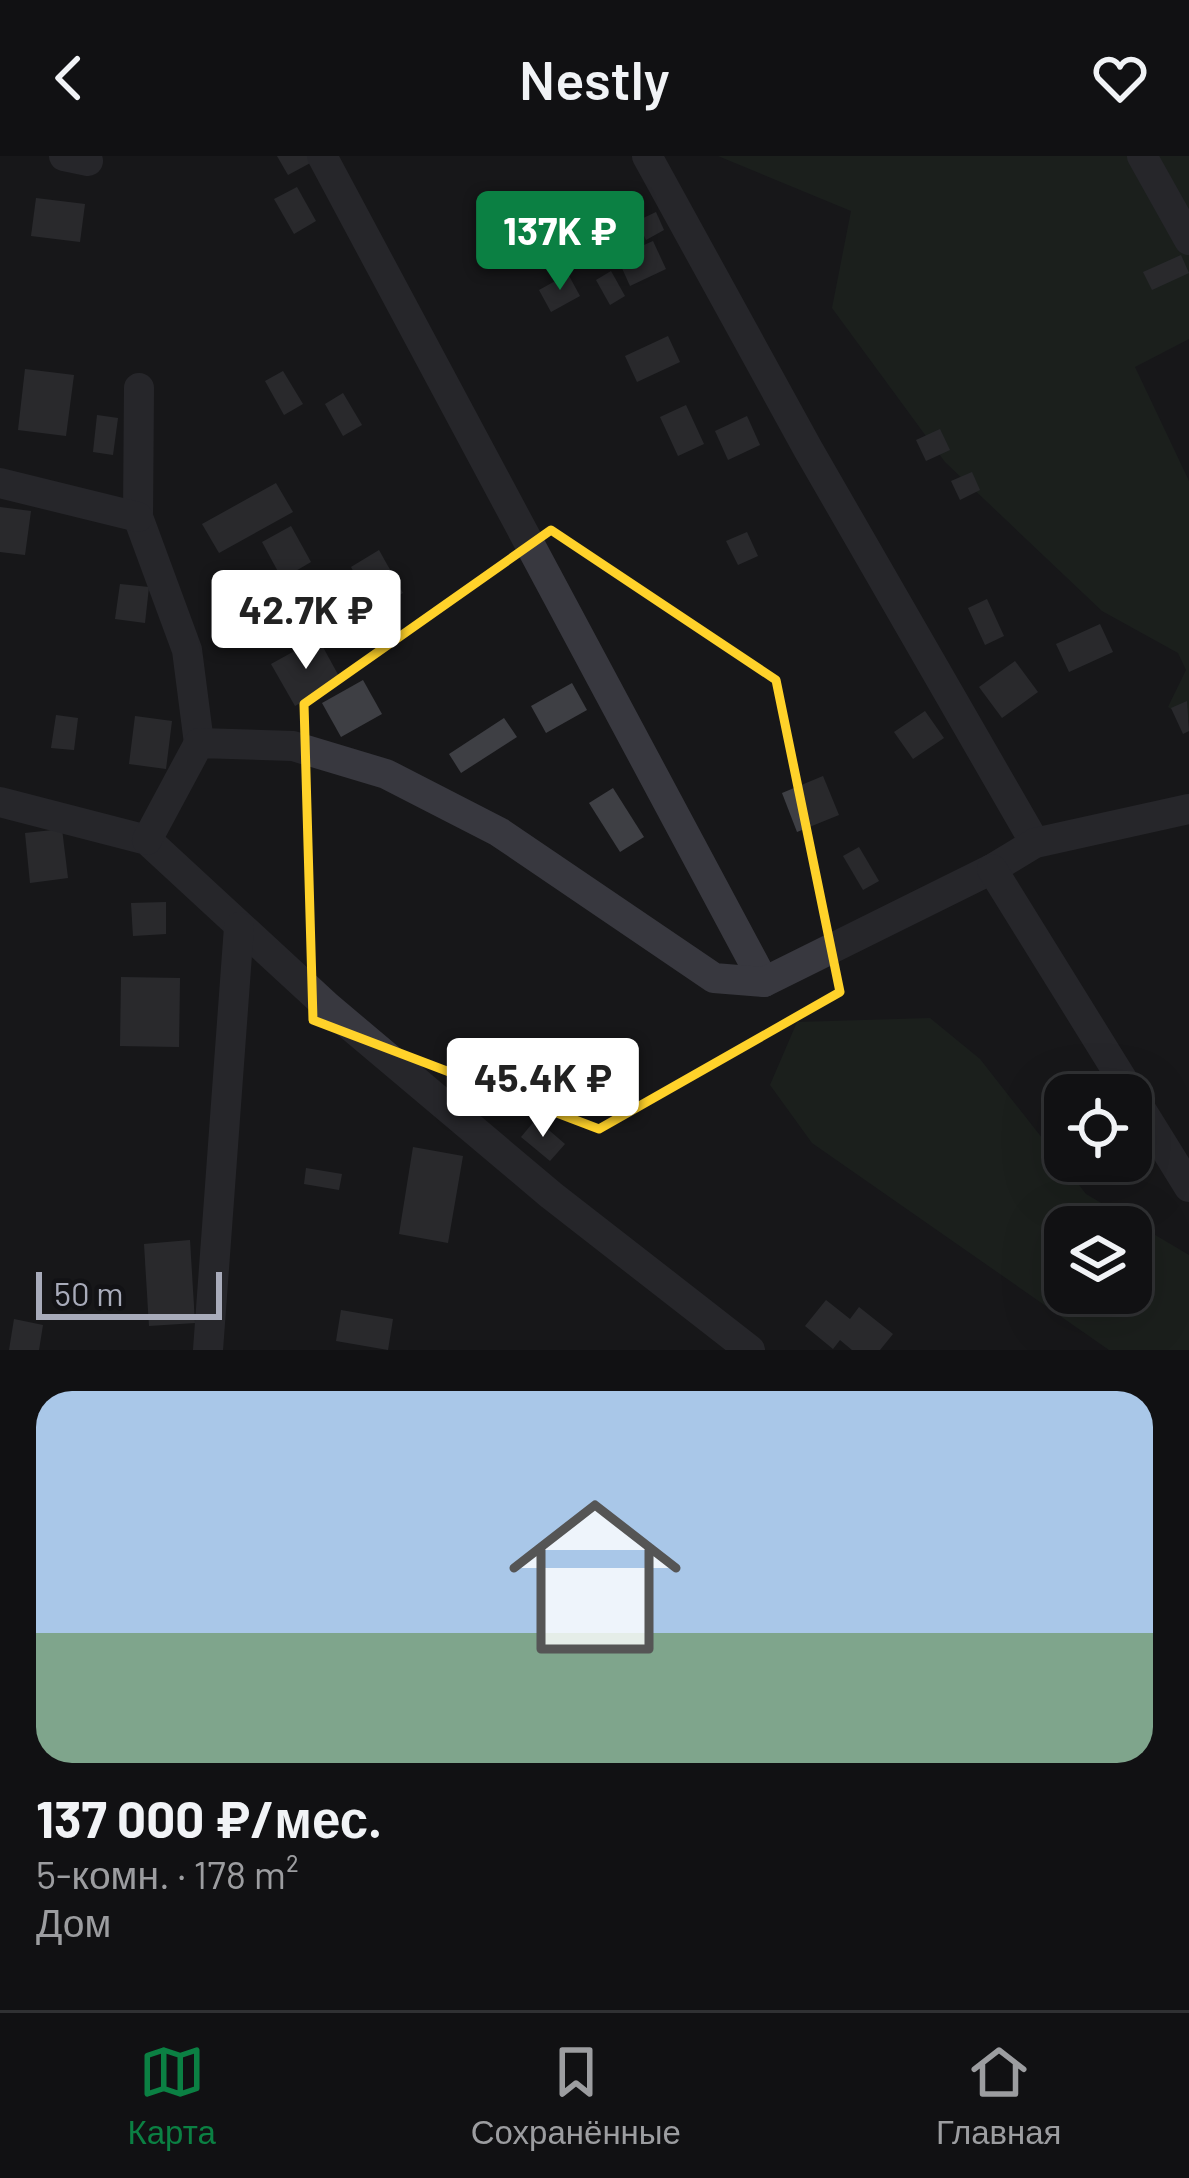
<!DOCTYPE html>
<html lang="ru">
<meta charset="utf-8">
<style>
:root{--surface:#111113;--page:#1e1f21;--text:#f1f3f6;--muted:#9c9da0;--line:#303133;--accent:#0b8043}
body{margin:0;font-family:Barlow,sans-serif;background:var(--page);color:var(--text);height:100vh;display:flex;flex-direction:column;font-size:45px;white-space:nowrap}
*{box-sizing:border-box;margin:0}
p{font-size:39px;color:var(--muted)}
.icon{flex:none;width:66px;height:66px;fill:none;stroke:currentColor;stroke-width:2;stroke-linecap:round;stroke-linejoin:round}
.map{position:relative;height:1194px;overflow:hidden}
.drawer{display:flex;flex-direction:column;background:var(--surface);flex:1}
.drawer>*{flex:none}
.controls{position:absolute;left:1044px;top:918px;display:grid;gap:24px}
.controls a{display:grid;place-items:center;width:108px;height:108px;border-radius:24px;background:var(--surface);box-shadow:0 12px 48px #0002,0 0 0 3px var(--line);font-size:60px}
.scale{position:absolute;left:36px;bottom:30px;width:186px;box-sizing:border-box;padding-left:12px;border:6px solid #a8abba;border-top:0;font-size:33px;line-height:42px;white-space:nowrap;color:#a8abba;-webkit-text-stroke:9px #121215;paint-order:stroke}
.price{position:absolute;translate:-50% -102px;padding:0 27px;border-radius:12px;background:#fff;color:#222;font-size:39px;line-height:78px;filter:drop-shadow(0 3px 6px #0008)}
.price::after{content:'';position:absolute;left:50%;top:72px;width:36px;height:27px;margin-left:-18px;background:inherit;clip-path:polygon(0 0,100% 0,50% 100%)}
.price.current{background:var(--accent);color:#fff}
ul{padding:0;list-style:none}
li{display:grid;align-content:center;gap:24px;height:636px;padding:0 36px}
li span{display:grid;place-items:center;height:372px;border-radius:36px;color:#555}
li>.icon{margin-inline-start:auto}
span .icon{width:216px;height:216px;fill:#fffc;stroke-width:1}
li b{font-size:51px}
header{display:flex;justify-content:space-between;align-items:center;height:156px;padding:0 36px;background:var(--surface);font-size:54px;font-weight:600}
.tab-bar{display:flex;justify-content:space-around;align-items:center;height:168px;border-top:3px solid var(--line);background:var(--surface);font-size:33px;color:var(--muted)}
.tab-bar a{display:grid;justify-items:center;gap:6px}
.tab-bar .current{color:var(--accent)}
.map>svg:first-child{display:block}
.green{fill:#1f2821;fill-rule:evenodd}
.building{fill:#3e3f44}
.lines{fill:none;stroke-linecap:round;stroke-linejoin:round}
.minor{stroke:#38383f;stroke-width:30}
.marked{fill:none;stroke:#ffd22a;stroke-width:9;stroke-linejoin:round}
</style>
<header><svg class="icon" aria-label="back" viewBox="0 0 24 24"><path d="M15 5l-7 7 7 7"/></svg>Nestly<svg class="icon" aria-label="heart" viewBox="0 0 24 24"><path d="M12 20l-8-8c-3-5 5-10 8-4 3-6 11-1 8 4z"/></svg></header>
<div class="map">
<svg width="1189" height="1194" viewBox="0 0 1189 1194">
<rect width="100%" height="100%" fill="#171719"/>
<g class="green">
<path d="M 718,0 L 1189,0 L 1189,183 L 1135,211 L 1189,325 L 1189,564 L 1168,551 L 1186,514 L 1178,497 L 1102,455 L 945,306 L 832,152 L 851,55 Z"/>
<path d="M 930,862 L 980,903 L 1086,1038 L 1189,1099 L 1189,1194 L 1109,1194 L 812,987 L 770,929 L 797,866 ZM 1065,1071 L 1131,1071 L 1131,1137 L 1065,1137 Z"/>
</g>
<g class="building">
<path d="M 277,0 L 311,0 L 314,5 L 288,19 Z"/>
<path d="M 297,31 L 316,65 L 294,78 L 274,43 Z"/>
<path d="M 36,42 L 85,48 L 80,86 L 31,80 Z"/>
<path d="M 525,45 L 536,64 L 505,82 L 494,63 Z"/>
<path d="M 656,56 L 664,74 L 646,84 L 637,65 Z"/>
<path d="M 653,85 L 666,113 L 630,130 L 617,101 Z"/>
<path d="M 1181,99 L 1189,117 L 1152,134 L 1143,116 Z"/>
<path d="M 611,115 L 625,140 L 610,149 L 596,124 Z"/>
<path d="M 568,118 L 580,140 L 551,156 L 539,134 Z"/>
<path d="M 668,180 L 680,206 L 637,226 L 625,200 Z"/>
<path d="M 25,213 L 74,219 L 66,280 L 18,274 Z"/>
<path d="M 283,215 L 303,248 L 284,259 L 265,225 Z"/>
<path d="M 343,237 L 362,269 L 343,280 L 325,248 Z"/>
<path d="M 686,249 L 704,288 L 678,300 L 660,261 Z"/>
<path d="M 97,259 L 118,262 L 113,299 L 93,296 Z"/>
<path d="M 747,260 L 760,289 L 728,304 L 715,275 Z"/>
<path d="M 940,273 L 950,294 L 926,305 L 916,284 Z"/>
<path d="M 972,316 L 980,334 L 960,344 L 951,325 Z"/>
<path d="M 276,327 L 293,356 L 219,397 L 202,368 Z"/>
<path d="M 0,351 L 31,355 L 25,399 L 0,396 Z"/>
<path d="M 291,370 L 311,406 L 282,423 L 262,386 Z"/>
<path d="M 747,376 L 758,400 L 738,409 L 726,385 Z"/>
<path d="M 379,394 L 403,437 L 374,453 L 351,411 Z"/>
<path d="M 120,428 L 149,431 L 145,467 L 115,463 Z"/>
<path d="M 987,443 L 1004,480 L 985,489 L 968,452 Z"/>
<path d="M 1100,468 L 1113,496 L 1069,516 L 1056,488 Z"/>
<path d="M 318,482 L 341,524 L 295,550 L 271,508 Z"/>
<path d="M 1015,505 L 1038,536 L 1002,562 L 979,531 Z"/>
<path d="M 363,524 L 382,558 L 341,581 L 322,547 Z"/>
<path d="M 572,527 L 587,554 L 546,577 L 531,550 Z"/>
<path d="M 1187,545 L 1189,575 L 1183,578 L 1171,552 Z"/>
<path d="M 925,555 L 944,582 L 913,603 L 894,576 Z"/>
<path d="M 56,559 L 78,562 L 74,594 L 51,592 Z"/>
<path d="M 135,560 L 172,565 L 166,613 L 129,608 Z"/>
<path d="M 504,562 L 517,581 L 461,617 L 449,598 Z"/>
<path d="M 823,620 L 839,659 L 797,676 L 782,637 Z"/>
<path d="M 613,632 L 644,681 L 620,696 L 589,647 Z"/>
<path d="M 62,673 L 68,722 L 30,727 L 25,677 Z"/>
<path d="M 859,691 L 879,725 L 863,734 L 843,700 Z"/>
<path d="M 166,746 L 166,778 L 133,780 L 131,747 Z"/>
<path d="M 121,821 L 180,822 L 179,891 L 120,890 Z"/>
<path d="M 536,963 L 565,988 L 550,1005 L 521,981 Z"/>
<path d="M 413,991 L 463,1000 L 448,1087 L 399,1078 Z"/>
<path d="M 306,1012 L 342,1018 L 339,1034 L 304,1028 Z"/>
<path d="M 190,1084 L 195,1167 L 149,1170 L 144,1088 Z"/>
<path d="M 826,1144 L 850,1163 L 859,1151 L 893,1178 L 880,1194 L 852,1194 L 840,1184 L 833,1193 L 805,1170 Z"/>
<path d="M 341,1154 L 393,1163 L 388,1194 L 336,1185 Z"/>
<path d="M 14,1163 L 43,1169 L 39,1194 L 9,1194 Z"/>
</g>
<g class="lines">
<g class="minor">
<path d="M 64,0 L 88,5"/>
<path d="M 322,0 L 764,826"/>
<path d="M 647,0 L 808,293 L 1035,687"/>
<path d="M 1142,0 L 1189,84"/>
<path d="M 139,232 L 138,361 L 187,494 L 199,587"/>
<path d="M 0,327 L 138,361"/>
<path d="M 0,646 L 147,684 L 328,851 L 551,1039 L 750,1194"/>
<path d="M 147,684 L 199,587 L 293,590 L 386,618 L 499,676 L 714,822 L 764,826 L 992,713 L 1035,687 L 1189,653"/>
<path d="M 992,713 L 1189,1031"/>
<path d="M 208,1194 L 239,771"/>
</g>
</g>
<path d="M0 0H1189V1194H0ZM 551,374 L 776,524 L 840,836 L 599,973 L 313,864 L 304,548 Z" fill="#171719" fill-opacity=".55" fill-rule="evenodd"/>
<path class="marked" d="M 551,374 L 776,524 L 840,836 L 599,973 L 313,864 L 304,548 Z"/>
</svg>
<div class="controls">
<a><svg class="icon" aria-label="locate" viewBox="0 0 24 24"><circle cx="12" cy="12" r="6"/><path d="M12 2v4M12 18v4M2 12h4M18 12h4"/></svg></a>
<a><svg class="icon" aria-label="layers" viewBox="0 0 24 24"><path d="M12 4l9 5-9 5-9-5zM3 14l9 5 9-5"/></svg></a>
</div>
<div class="scale">50 m</div>
<b class="price current" style="left:560px;top:137px">137K ₽</b>
<b class="price" style="left:306px;top:516px">42.7K ₽</b>
<b class="price" style="left:543px;top:984px">45.4K ₽</b>
</div>
<section class="drawer">
<ul>
<li><span style="background:linear-gradient(#a9c7e8 65%,#7fa58c 0)"><svg class="icon" aria-label="home" viewBox="0 0 24 24"><path d="M3 11l9-7 9 7M6 9v11h12V9"/></svg></span><div><b>137 000 ₽/мес.</b><p>5-комн. · 178 m²</p><p>Дом</p></div></li>
</ul>
</section>
<nav class="tab-bar">
<a class="current"><svg class="icon" aria-label="map" viewBox="0 0 24 24"><path d="M3 6l6-2 6 2 6-2v14l-6 2-6-2-6 2zM9 4v14M15 6v14"/></svg>Карта</a>
<a><svg class="icon" aria-label="saved" viewBox="0 0 24 24"><path d="M7 4h10v16l-5-4-5 4z"/></svg>Сохранённые</a>
<a><svg class="icon" aria-label="home" viewBox="0 0 24 24"><path d="M3 11l9-7 9 7M6 9v11h12V9"/></svg>Главная</a>
</nav>
